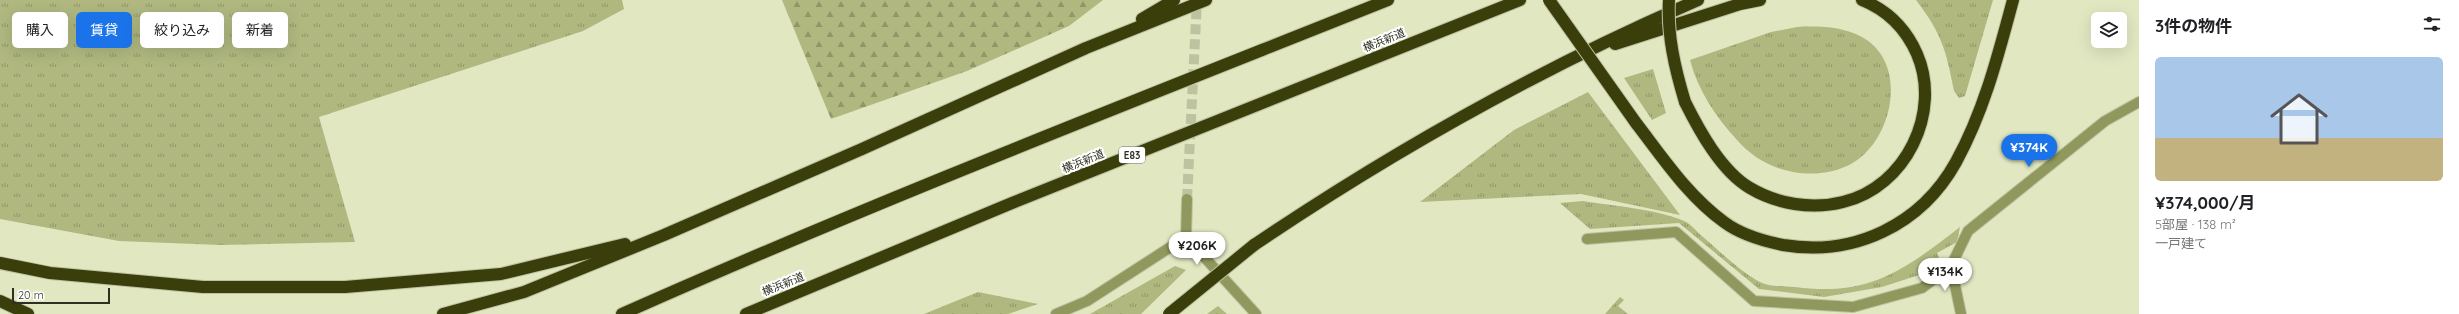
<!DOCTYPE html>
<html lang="ja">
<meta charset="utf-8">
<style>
:root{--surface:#fff;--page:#f6f6f6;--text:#202124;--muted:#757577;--line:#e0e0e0;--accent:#1a73e8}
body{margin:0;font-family:Quicksand,"Noto Sans JP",sans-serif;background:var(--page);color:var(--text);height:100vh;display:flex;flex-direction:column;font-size:15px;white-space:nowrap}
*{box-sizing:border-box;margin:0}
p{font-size:13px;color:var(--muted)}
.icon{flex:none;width:22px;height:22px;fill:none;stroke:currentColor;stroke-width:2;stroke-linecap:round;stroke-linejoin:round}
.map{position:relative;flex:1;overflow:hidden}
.side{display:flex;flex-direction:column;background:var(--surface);width:320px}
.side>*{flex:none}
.banner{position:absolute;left:12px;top:12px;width:380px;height:36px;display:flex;gap:8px}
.controls{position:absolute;left:2091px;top:12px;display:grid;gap:8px}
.controls a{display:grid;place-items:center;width:36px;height:36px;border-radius:6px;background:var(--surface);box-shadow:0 4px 16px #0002;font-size:20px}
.scale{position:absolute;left:12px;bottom:10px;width:98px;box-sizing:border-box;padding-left:4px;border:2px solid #2e3122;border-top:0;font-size:11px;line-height:14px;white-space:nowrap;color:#2e3122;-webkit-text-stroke:3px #fff;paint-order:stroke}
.price{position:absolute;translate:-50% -34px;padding:0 9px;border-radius:14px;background:#fff;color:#222;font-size:13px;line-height:26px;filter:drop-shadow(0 1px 2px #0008)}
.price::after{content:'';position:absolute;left:50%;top:24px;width:12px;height:9px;margin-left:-6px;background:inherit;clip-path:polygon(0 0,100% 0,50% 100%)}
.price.current{background:var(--accent);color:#fff}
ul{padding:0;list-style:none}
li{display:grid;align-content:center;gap:8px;height:212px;padding:0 16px}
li+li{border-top:1px solid var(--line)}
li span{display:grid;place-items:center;height:124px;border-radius:6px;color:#555}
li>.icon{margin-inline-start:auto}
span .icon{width:72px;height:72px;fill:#fffc;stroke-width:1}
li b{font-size:17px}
h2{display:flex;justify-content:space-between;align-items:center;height:48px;padding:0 16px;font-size:17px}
.tag{padding:0 14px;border-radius:6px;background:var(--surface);box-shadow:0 4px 16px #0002;font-size:14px;line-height:36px}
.tag.current{background:var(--accent);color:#fff}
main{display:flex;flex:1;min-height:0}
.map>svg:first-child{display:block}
.grass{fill:url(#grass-tufts)}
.forest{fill:url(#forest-firs)}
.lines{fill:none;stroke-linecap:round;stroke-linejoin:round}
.minor-tunnel{stroke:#bdc3a1;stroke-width:10;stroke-dasharray:10 5;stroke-linecap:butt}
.minor-casing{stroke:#bdc3a1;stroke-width:12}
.highway-casing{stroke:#bdc3a1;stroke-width:14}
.minor{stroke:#90985e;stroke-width:10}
.highway{stroke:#393e0a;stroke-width:12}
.highway-bridge-casing{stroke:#bdc3a1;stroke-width:14;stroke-linecap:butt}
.highway-bridge{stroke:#393e0a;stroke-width:12}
.labels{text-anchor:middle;stroke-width:4;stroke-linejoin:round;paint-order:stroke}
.shield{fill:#fff;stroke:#6d6f64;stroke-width:1}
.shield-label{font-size:10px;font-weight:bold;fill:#2e3122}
.street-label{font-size:11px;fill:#2e3122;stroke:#fff}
</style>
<main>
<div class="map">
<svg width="2139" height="314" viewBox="0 0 2139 314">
<defs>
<pattern id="grass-tufts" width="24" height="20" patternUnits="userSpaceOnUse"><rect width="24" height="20" fill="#b0b880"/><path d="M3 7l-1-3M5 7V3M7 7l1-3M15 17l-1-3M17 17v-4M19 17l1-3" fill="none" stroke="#909668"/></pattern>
<pattern id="forest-firs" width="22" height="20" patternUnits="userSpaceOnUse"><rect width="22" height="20" fill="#b0b880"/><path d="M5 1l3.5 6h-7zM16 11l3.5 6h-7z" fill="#909668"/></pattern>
</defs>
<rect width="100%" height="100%" fill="#e1e7c1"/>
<g class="grass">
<path d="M 0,0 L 622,0 L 624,9 L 583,31 L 319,117 L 355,242 L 220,245 L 119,241 L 0,219 Z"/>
<path d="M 1916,0 L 1993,0 L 1965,96 L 1959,98 L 1954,91 C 1946,50 1942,34 1916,0 Z"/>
<path d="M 1797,27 C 1819,26 1841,26 1862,37 C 1911,64 1892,146 1847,166 C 1829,174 1812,175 1793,172 C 1771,168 1752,157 1737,140 C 1716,117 1698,91 1690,60 L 1771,32 Z"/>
<path d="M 1653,69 L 1666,113 L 1652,120 L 1624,78 Z"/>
<path d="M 1588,92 L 1680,215 L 1581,194 L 1420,202 L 1514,130 Z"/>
<path d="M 1583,201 C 1613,206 1657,209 1684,221 C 1691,224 1697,232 1703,237 C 1721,252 1739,271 1760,282 C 1769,287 1785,286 1795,287 C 1870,297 1904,270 1960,227 L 1957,242 L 1937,253 L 1939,258 L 1926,267 L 1922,274 L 1882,287 L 1824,297 L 1759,289 L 1679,223 L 1590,229 L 1560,203 Z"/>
<path d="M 1175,266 L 1186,270 L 1141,314 L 1090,314 Z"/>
<path d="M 978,292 L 1038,304 L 1008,314 L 924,314 Z"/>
<path d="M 1620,297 L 1624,300 L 1618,306 L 1628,314 L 1605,314 Z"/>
<path d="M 1218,306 L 1227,314 L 1207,314 Z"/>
</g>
<path class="forest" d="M 782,0 L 1103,0 L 1069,26 L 967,71 L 831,119 Z"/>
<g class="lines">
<path class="minor-tunnel" d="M 1187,199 L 1197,0"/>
<g class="minor-casing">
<g id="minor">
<path d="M 1187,199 L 1186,237 L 1256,314"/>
<path d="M 1587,239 L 1676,232 L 1754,301 L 1853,307 L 1922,288 L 1951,266 L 1968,231 L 2105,121 L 2139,102"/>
<path d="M 1951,266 L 1961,314"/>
<path d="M 1056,314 L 1087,301 L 1186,237"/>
</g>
</g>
<g class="highway-casing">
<g id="highway">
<path d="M 1142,19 L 1174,0"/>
<path d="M 1615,44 L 1740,4 L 1760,0"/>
<path d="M 1685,102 C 1699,130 1721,171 1750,188 C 1777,204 1812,210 1843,202 C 1906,187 1942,112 1917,54 C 1906,29 1887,10 1862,0"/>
<path d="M 1636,123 C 1663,158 1688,196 1724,222 C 1740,234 1763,241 1783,245 C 1854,257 1921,225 1956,162 C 1984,111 1998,56 2013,0"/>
<path d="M 1254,245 C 1396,149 1541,68 1698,0"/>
<path d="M 0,263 L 50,273 L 203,287 L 345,287 L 501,274 L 625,244"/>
<path d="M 0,301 L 28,314"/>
<path d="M 443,314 L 524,292 L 664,235 L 862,149 L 1086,48 L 1206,0"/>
<path d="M 622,314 C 874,202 1132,102 1388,0"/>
<path d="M 746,314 L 1012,203 L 1520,0"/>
</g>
</g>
<use href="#minor" class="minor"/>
<use href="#highway" class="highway"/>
<g class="highway-bridge-casing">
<g id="highway-bridge">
<path d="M 1549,0 L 1636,123"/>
<path d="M 1669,0 C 1667,35 1675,69 1685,102"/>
<path d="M 1169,314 L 1254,245"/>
</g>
</g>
<use href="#highway-bridge" class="highway-bridge"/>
</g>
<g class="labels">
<rect class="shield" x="1119" y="147" width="26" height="16" rx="3"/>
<g class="shield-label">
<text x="1132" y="159">E83</text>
</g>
<g class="street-label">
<text transform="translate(1384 40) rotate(-22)" y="4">横浜新道</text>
<text transform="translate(1083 161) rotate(-22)" y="4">横浜新道</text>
<text transform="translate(783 284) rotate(-22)" y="4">横浜新道</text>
</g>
</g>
</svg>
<div class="controls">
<a><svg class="icon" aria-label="layers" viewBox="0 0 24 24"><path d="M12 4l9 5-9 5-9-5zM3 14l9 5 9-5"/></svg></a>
</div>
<div class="scale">20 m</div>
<b class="price current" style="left:2029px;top:168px">¥374K</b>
<b class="price" style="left:1197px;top:266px">¥206K</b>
<b class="price" style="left:1945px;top:292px">¥134K</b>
<div class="banner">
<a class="tag">購入</a>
<a class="tag current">賃貸</a>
<a class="tag">絞り込み</a>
<a class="tag">新着</a>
</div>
</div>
<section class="side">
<h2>3件の物件<svg class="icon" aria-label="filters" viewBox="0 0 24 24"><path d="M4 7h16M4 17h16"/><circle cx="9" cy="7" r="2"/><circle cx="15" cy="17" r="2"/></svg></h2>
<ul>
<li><span style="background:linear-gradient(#a9c7e8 65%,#c2b280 0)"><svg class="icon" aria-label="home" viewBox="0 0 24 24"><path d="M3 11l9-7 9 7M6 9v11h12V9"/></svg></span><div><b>¥374,000/月</b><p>5部屋 · 138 m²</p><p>一戸建て</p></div></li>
</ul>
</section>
</main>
